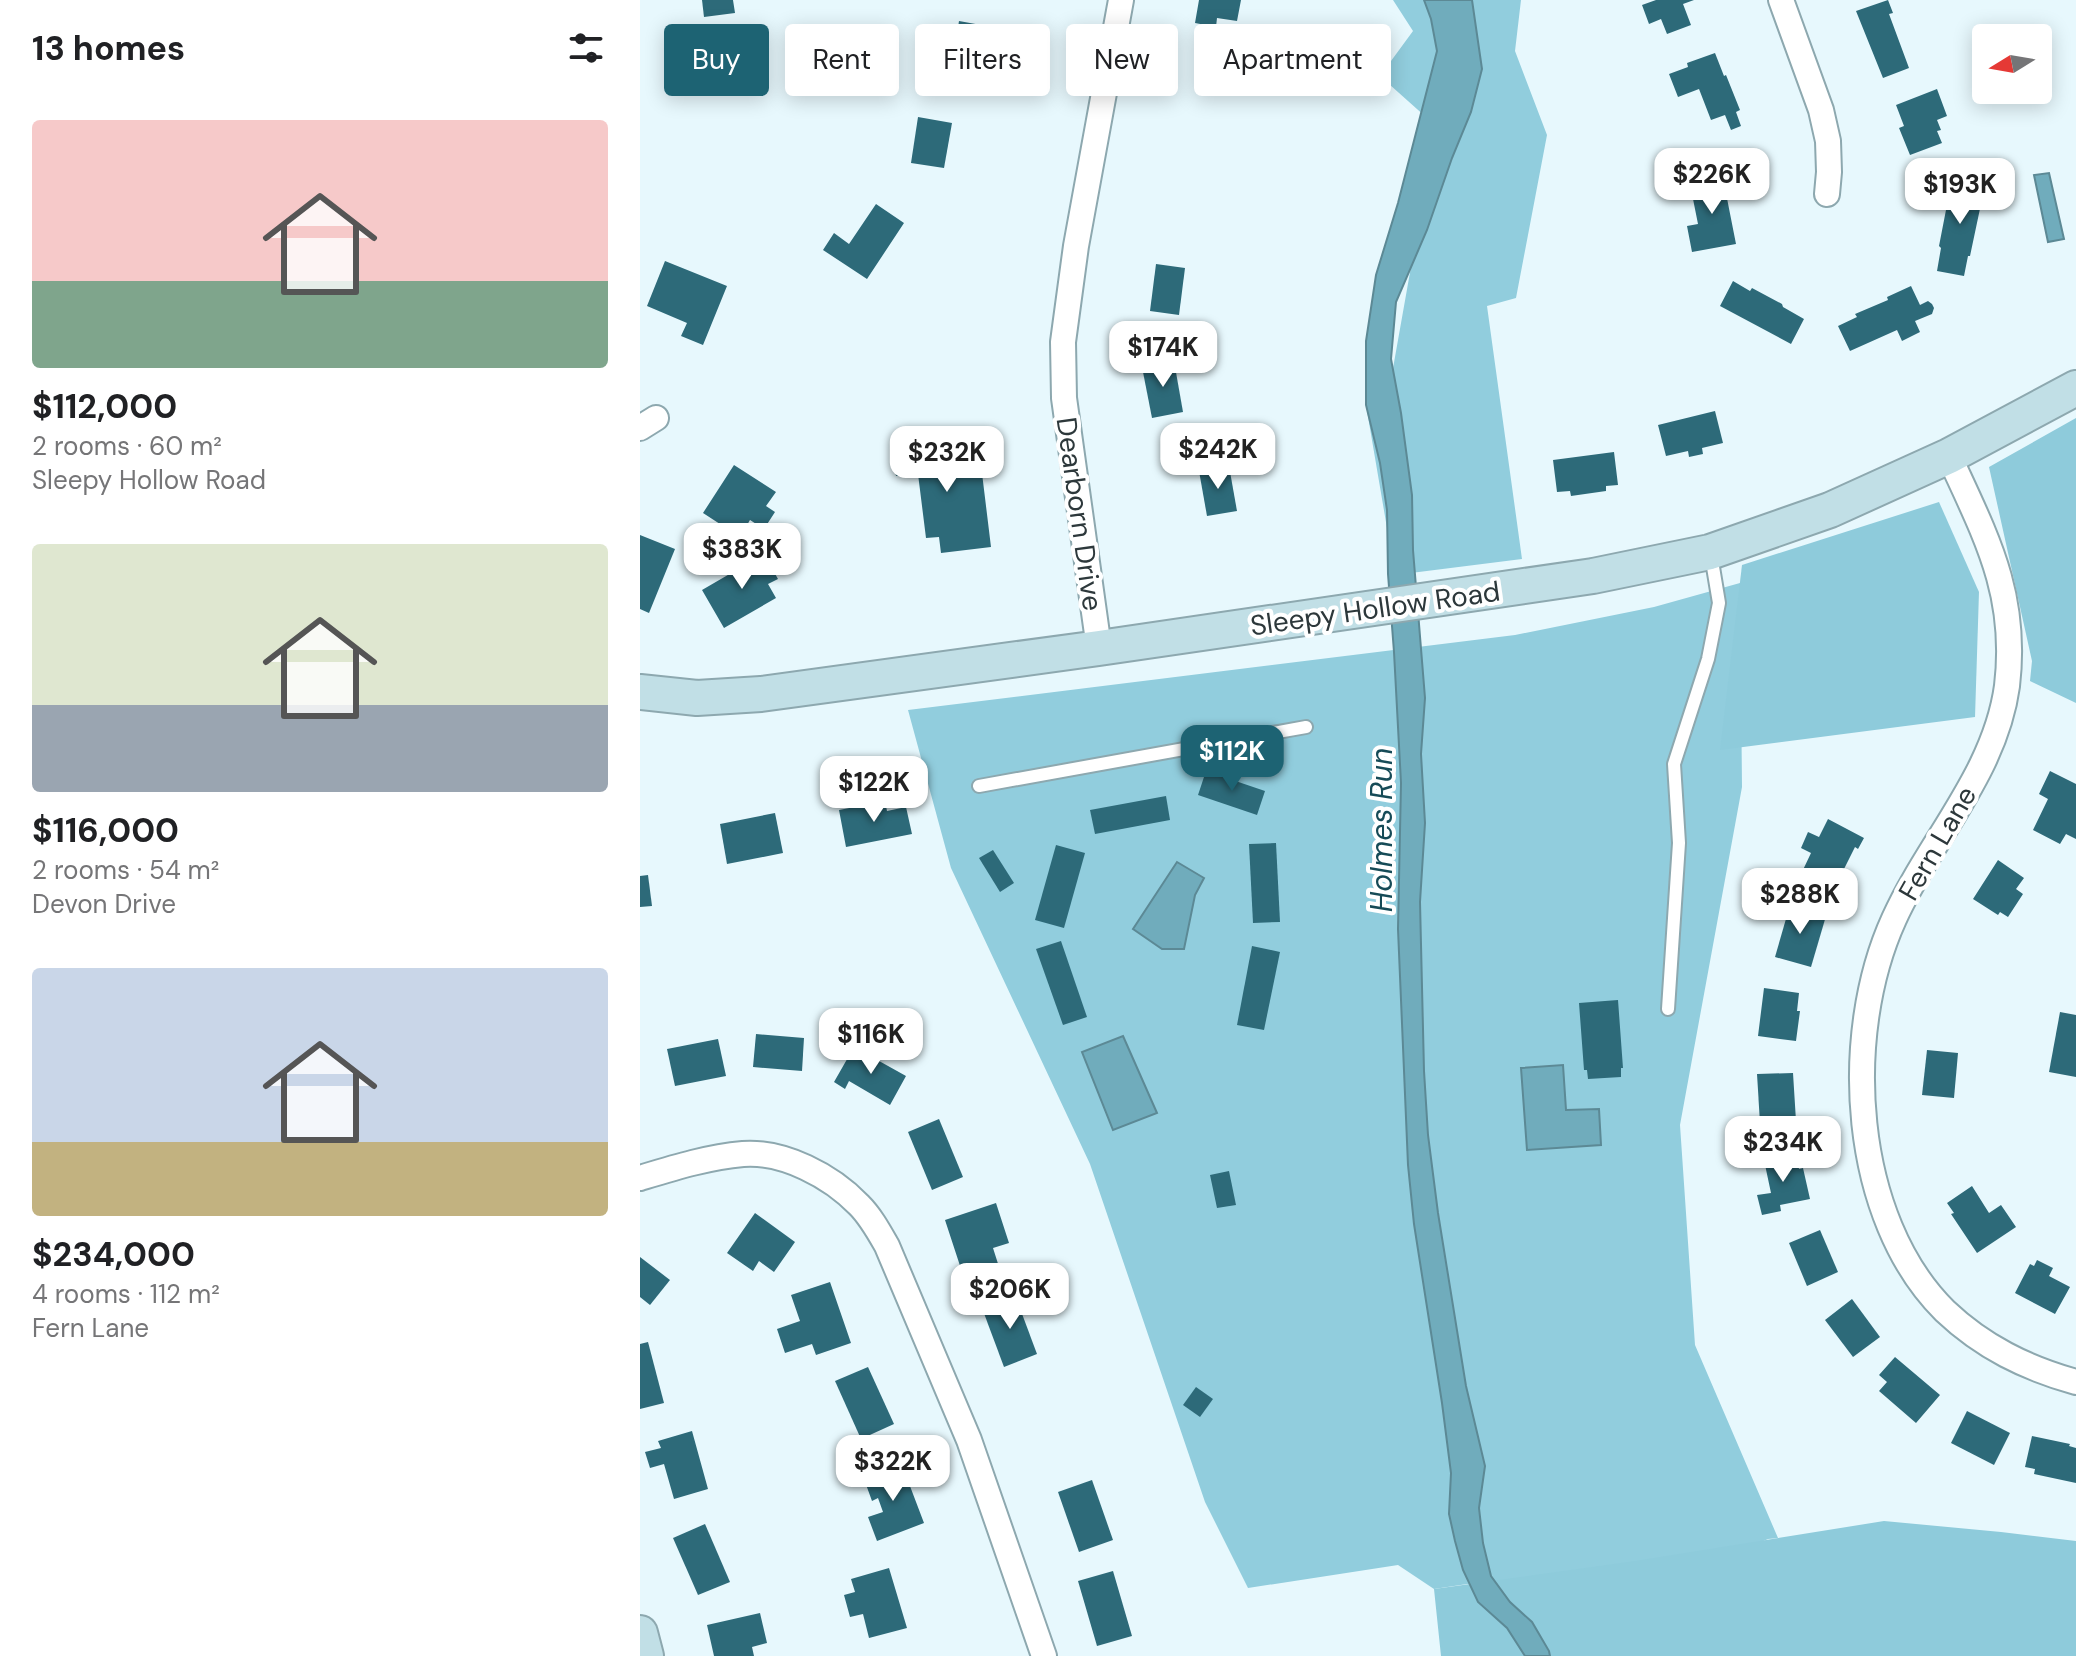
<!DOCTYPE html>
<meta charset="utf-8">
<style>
:root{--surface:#fff;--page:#f2f2f2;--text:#202124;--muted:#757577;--accent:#1d6373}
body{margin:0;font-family:"DM Sans",sans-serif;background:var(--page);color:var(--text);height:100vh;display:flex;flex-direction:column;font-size:30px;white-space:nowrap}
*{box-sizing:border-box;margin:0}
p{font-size:26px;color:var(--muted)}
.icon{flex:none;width:44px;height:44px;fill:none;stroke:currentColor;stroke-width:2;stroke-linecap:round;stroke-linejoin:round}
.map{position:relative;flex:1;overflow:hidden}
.side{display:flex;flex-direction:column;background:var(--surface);width:640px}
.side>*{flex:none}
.top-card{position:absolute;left:24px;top:24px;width:760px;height:72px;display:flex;gap:16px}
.needle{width:52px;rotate:259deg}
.fabs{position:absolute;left:1332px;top:24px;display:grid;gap:16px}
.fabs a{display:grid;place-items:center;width:80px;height:80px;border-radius:8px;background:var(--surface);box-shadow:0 4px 20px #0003;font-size:40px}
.price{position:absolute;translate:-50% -68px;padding:0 18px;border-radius:16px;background:#fff;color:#222;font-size:26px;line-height:52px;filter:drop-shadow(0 2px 4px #0008)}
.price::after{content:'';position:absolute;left:50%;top:48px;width:24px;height:18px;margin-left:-12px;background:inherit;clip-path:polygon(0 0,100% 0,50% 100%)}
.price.current{background:var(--accent);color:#fff}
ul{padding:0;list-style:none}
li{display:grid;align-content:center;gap:16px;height:424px;padding:0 32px}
li span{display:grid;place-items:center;height:248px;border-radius:8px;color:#555}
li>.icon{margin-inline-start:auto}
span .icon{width:144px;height:144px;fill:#fffc;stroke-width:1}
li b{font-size:34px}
h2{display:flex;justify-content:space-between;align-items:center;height:96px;padding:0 32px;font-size:34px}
.chip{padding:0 28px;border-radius:8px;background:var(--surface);box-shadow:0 4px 20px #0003;font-size:28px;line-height:72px}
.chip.current{background:var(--accent);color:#fff}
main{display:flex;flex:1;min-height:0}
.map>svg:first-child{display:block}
.green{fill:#91cddd}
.forest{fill:#8ecbdb}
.water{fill:#70acbc;stroke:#5c8995;stroke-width:2}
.building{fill:#2d6a79}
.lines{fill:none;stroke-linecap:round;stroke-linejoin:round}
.lane-casing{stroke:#8da8af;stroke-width:16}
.street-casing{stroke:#8da8af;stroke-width:28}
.secondary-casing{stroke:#8da8af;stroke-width:38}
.lane{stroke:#fff;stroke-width:12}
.street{stroke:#fff;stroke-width:24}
.secondary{stroke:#c1dfe6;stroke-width:34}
.labels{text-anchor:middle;stroke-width:8;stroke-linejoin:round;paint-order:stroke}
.street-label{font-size:28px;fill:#2d383b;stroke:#fff}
.water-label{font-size:30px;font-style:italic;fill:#164b57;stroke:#fff}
</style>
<main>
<section class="side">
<h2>13 homes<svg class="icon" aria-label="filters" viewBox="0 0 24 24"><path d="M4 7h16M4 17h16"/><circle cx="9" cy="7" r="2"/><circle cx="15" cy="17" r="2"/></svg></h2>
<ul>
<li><span style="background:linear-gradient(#f6c9c9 65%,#7fa58c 0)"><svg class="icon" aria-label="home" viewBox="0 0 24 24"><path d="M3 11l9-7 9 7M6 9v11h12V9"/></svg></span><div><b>$112,000</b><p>2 rooms · 60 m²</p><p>Sleepy Hollow Road</p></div></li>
<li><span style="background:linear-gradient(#dfe7d0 65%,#9aa5b1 0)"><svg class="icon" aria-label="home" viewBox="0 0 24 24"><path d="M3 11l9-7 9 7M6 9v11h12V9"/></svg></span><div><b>$116,000</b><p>2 rooms · 54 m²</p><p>Devon Drive</p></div></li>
<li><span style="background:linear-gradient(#c9d6e8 70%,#c2b280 0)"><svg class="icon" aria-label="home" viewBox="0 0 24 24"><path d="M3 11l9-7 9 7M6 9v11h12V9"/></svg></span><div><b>$234,000</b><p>4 rooms · 112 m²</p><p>Fern Lane</p></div></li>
</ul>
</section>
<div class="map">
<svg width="1436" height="1656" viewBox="0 0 1436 1656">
<rect width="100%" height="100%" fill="#e7f8fd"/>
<g class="green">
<path d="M 753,0 L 881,0 L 875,51 L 907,135 L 876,298 L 847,306 L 882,559 L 755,575 L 726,405 L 747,402 L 796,126 L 740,76 L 773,31 Z"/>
<path d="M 1100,583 L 1102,787 L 1040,1125 L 1055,1345 L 1138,1538 L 1128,1539 L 859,1656 L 854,1580 L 794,1589 L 758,1565 L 608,1588 L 565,1502 L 450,1164 L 311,868 L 268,710 L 875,635 L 1014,607 Z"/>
</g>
<g class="forest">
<path d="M 1436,418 L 1436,703 L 1390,681 L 1392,661 L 1349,467 Z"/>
<path d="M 1299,502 L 1339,592 L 1335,717 L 1080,750 L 1102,565 Z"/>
<path d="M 1244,1521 L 1361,1532 L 1436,1541 L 1436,1656 L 801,1656 L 794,1589 L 995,1561 Z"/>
</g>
<g class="water">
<path d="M 784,0 L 832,0 L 842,69 L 831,112 L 812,158 L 787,230 L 756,302 L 751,359 L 761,413 L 772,495 L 773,550 L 785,698 L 781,754 L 785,823 L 780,902 L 784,1071 L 788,1135 L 798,1213 L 826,1386 L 845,1466 L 839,1508 L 843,1543 L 851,1576 L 870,1602 L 892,1622 L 909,1651 L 910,1656 L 885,1656 L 867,1628 L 838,1602 L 823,1570 L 815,1541 L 809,1514 L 811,1473 L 802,1403 L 774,1224 L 768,1165 L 758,929 L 761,783 L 754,652 L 748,574 L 747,510 L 740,463 L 726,405 L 726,341 L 736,275 L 758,203 L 797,51 L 791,19 Z"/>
<path d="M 1409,173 L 1424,239 L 1408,242 L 1394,175 Z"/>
<path d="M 537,862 L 564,878 L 555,895 L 544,949 L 522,949 L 493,929 Z"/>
<path d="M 483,1036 L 517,1113 L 473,1130 L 442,1052 Z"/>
<path d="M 923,1065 L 926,1110 L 959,1109 L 961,1145 L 887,1150 L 881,1068 Z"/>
</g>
<g class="building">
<path d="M 62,0 L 93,0 L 95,13 L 64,17 Z"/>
<path d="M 559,0 L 601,0 L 597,21 L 577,18 L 576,27 L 555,23 Z"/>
<path d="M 1016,0 L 1054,0 L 1043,4 L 1051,25 L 1027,34 L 1021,19 L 1009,24 L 1002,5 Z"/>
<path d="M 1248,0 L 1253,13 L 1249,14 L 1269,68 L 1243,78 L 1216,11 Z"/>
<path d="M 319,21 L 341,25 L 339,39 L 392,46 L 388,75 L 312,65 Z"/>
<path d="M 1075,53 L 1084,76 L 1086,75 L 1100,110 L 1096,112 L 1101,126 L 1091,130 L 1085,115 L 1071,120 L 1059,89 L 1038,97 L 1029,74 L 1048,67 L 1047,63 Z"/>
<path d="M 1297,89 L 1307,116 L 1297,120 L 1301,130 L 1297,131 L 1302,143 L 1270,155 L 1259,128 L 1264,126 L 1256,105 Z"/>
<path d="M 278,117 L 312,123 L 304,168 L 271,163 Z"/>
<path d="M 1082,173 L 1096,244 L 1052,252 L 1047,226 L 1058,224 L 1053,199 L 1060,197 L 1056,178 Z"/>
<path d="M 1312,179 L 1345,185 L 1330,256 L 1328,256 L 1324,276 L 1297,271 L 1301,248 L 1299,246 Z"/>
<path d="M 236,204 L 264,223 L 227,279 L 183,250 L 194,233 L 209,244 Z"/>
<path d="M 25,261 L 87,286 L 63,345 L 41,336 L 47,323 L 7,306 Z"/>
<path d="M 516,264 L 545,268 L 539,315 L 510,311 Z"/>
<path d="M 1093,281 L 1110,291 L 1112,288 L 1142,304 L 1143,307 L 1164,319 L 1151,344 L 1080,306 Z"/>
<path d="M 1271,286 L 1280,305 L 1288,301 L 1292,304 L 1294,308 L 1292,314 L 1275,321 L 1280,332 L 1262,341 L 1257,330 L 1210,351 L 1198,326 L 1217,317 L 1215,314 L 1248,300 L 1247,297 Z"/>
<path d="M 534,361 L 543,412 L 512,418 L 502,367 Z"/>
<path d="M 1075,411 L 1083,443 L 1062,448 L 1063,454 L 1049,457 L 1048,451 L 1026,456 L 1018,425 Z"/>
<path d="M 311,437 L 315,468 L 341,465 L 351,547 L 301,553 L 299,537 L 286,538 L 278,474 L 256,476 L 252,444 Z"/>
<path d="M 974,452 L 978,485 L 966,486 L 966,491 L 931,496 L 930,491 L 917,492 L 913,460 Z"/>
<path d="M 94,465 L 136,492 L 126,506 L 135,512 L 124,529 L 110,520 L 100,537 L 63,513 Z"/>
<path d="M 589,466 L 597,511 L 567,516 L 559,471 Z"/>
<path d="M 0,535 L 35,549 L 9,613 L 0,609 Z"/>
<path d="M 124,554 L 138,579 L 128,584 L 136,598 L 84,628 L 62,590 Z"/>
<path d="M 566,771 L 625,791 L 617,815 L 558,795 Z"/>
<path d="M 1410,771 L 1436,784 L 1436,839 L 1426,834 L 1420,844 L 1393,830 L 1408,799 L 1399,794 Z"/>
<path d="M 526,796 L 530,820 L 455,834 L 450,810 Z"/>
<path d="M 245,801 L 247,811 L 266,807 L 272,834 L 206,847 L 199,810 Z"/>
<path d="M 135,813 L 143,853 L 87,864 L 80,824 Z"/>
<path d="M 1188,819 L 1224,838 L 1218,849 L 1215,847 L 1203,871 L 1201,870 L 1192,887 L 1162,872 L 1171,853 L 1161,848 L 1168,832 L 1179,837 Z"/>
<path d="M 636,843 L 640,922 L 613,923 L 609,844 Z"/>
<path d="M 416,845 L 445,853 L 424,928 L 395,920 Z"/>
<path d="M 353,850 L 374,883 L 360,892 L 339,858 Z"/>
<path d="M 1358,860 L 1384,878 L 1376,889 L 1383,894 L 1368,917 L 1360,912 L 1358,915 L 1333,899 Z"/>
<path d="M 8,875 L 12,906 L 0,907 L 0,876 Z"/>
<path d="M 1150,905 L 1186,916 L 1171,967 L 1135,957 Z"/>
<path d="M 421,941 L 447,1017 L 423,1025 L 396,949 Z"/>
<path d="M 612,946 L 640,952 L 624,1030 L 597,1025 Z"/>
<path d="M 1124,988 L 1159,993 L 1157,1011 L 1160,1011 L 1156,1041 L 1118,1036 Z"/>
<path d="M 978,1000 L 983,1068 L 981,1068 L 981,1077 L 948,1079 L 947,1070 L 944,1070 L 939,1003 Z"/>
<path d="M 1420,1012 L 1436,1015 L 1436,1077 L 1409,1072 Z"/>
<path d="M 116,1034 L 164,1038 L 162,1071 L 113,1067 Z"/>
<path d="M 78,1039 L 86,1076 L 35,1086 L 27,1049 Z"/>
<path d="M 214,1047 L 266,1076 L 250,1105 L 209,1081 L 205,1089 L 194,1082 Z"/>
<path d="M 1287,1050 L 1318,1053 L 1314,1098 L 1282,1095 Z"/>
<path d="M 1153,1073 L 1156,1121 L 1120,1123 L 1117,1074 Z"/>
<path d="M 299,1119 L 323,1177 L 292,1190 L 268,1132 Z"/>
<path d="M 1156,1153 L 1159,1169 L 1163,1168 L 1170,1199 L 1140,1205 L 1141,1211 L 1122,1215 L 1117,1195 L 1131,1193 L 1124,1160 Z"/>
<path d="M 589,1171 L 596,1205 L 577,1208 L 570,1175 Z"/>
<path d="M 1332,1186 L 1349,1213 L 1361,1205 L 1376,1227 L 1337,1253 L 1311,1214 L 1314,1213 L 1307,1203 Z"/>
<path d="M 356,1203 L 369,1243 L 353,1248 L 360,1270 L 325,1281 L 305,1220 Z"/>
<path d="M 115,1213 L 155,1242 L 134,1272 L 119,1261 L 113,1271 L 87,1253 Z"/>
<path d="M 1180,1230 L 1198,1272 L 1167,1286 L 1149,1243 Z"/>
<path d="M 0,1257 L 30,1280 L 10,1305 L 0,1297 Z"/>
<path d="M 1397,1260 L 1413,1268 L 1409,1276 L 1430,1287 L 1415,1314 L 1375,1293 L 1390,1264 L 1394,1266 Z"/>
<path d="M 190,1282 L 211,1343 L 176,1355 L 172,1344 L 145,1353 L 137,1329 L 160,1321 L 151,1295 Z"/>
<path d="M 375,1295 L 397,1354 L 364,1367 L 342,1308 Z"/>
<path d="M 1212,1299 L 1240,1337 L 1213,1357 L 1185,1320 Z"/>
<path d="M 8,1342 L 24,1403 L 0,1409 L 0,1344 Z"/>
<path d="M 1255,1357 L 1300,1395 L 1276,1423 L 1239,1391 L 1247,1382 L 1239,1375 Z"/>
<path d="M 228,1367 L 254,1424 L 221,1439 L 195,1381 Z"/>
<path d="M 556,1387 L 573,1399 L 560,1417 L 543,1405 Z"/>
<path d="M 1327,1411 L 1370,1433 L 1354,1465 L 1311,1443 Z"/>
<path d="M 52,1431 L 68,1489 L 34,1499 L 24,1464 L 10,1468 L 5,1452 L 21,1448 L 18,1441 Z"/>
<path d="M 1392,1436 L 1430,1444 L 1429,1446 L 1436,1448 L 1436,1483 L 1394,1474 L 1395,1469 L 1385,1467 Z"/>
<path d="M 262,1465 L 284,1523 L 237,1541 L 228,1517 L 243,1512 L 238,1498 L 232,1501 L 224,1479 Z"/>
<path d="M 452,1480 L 473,1540 L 439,1552 L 418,1492 Z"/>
<path d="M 65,1524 L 90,1582 L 58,1595 L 33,1538 Z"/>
<path d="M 249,1568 L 267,1628 L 229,1638 L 223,1614 L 210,1617 L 204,1595 L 215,1592 L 211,1579 Z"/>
<path d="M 473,1571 L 492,1636 L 457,1646 L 438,1581 Z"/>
<path d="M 120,1613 L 127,1643 L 112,1647 L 114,1656 L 74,1656 L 67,1625 Z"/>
</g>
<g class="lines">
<g class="lane-casing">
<g id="lane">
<path d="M 339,786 L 666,727"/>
<path d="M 1028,1009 L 1039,843 L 1034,764 L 1068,659 L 1079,603 L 1071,555"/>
</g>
</g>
<g class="street-casing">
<g id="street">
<path d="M 1141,0 L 1181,110 L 1188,141 L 1189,172 L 1187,194"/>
<path d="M 0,428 L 16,418"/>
<path d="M 1309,456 C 1346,537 1378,594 1367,686 C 1355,774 1289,841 1254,919 C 1201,1035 1211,1218 1305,1311 C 1343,1347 1386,1368 1436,1382"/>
<path d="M 459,648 L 424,398 L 423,342 L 436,246 L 481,0"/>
<path d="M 0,1178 C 33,1168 68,1157 103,1154 C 144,1151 191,1176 219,1205 C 231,1217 239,1232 247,1246 L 329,1440 L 404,1656"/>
</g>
</g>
<g class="secondary-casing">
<g id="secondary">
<path d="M 0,692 L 57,698 L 121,694 L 459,648 L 953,576 L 1070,552 L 1190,510 L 1309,456 L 1436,388"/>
<path d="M 0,1633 L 6,1656"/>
</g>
</g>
<use href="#lane" class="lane"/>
<use href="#street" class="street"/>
<use href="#secondary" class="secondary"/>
</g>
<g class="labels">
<g class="street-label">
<text transform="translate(440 514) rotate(82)" y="10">Dearborn Drive</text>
<text transform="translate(735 608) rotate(-8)" y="10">Sleepy Hollow Road</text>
<text transform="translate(1297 843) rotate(-60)" y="10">Fern Lane</text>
</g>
<g class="water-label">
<text transform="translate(742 830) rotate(-90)" y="10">Holmes Run</text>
</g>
</g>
</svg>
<div class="fabs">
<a><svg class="needle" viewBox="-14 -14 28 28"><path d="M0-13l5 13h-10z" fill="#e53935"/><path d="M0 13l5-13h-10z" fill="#757577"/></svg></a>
</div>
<b class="price" style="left:1072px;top:216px">$226K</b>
<b class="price" style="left:1320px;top:226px">$193K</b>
<b class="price" style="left:523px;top:389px">$174K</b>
<b class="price" style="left:578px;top:491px">$242K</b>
<b class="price" style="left:307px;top:494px">$232K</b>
<b class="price" style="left:102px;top:591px">$383K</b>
<b class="price current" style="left:592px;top:793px">$112K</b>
<b class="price" style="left:234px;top:824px">$122K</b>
<b class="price" style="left:1160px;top:936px">$288K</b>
<b class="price" style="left:231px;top:1076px">$116K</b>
<b class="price" style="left:1143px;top:1184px">$234K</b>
<b class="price" style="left:370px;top:1331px">$206K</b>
<b class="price" style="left:253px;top:1503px">$322K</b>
<div class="top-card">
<a class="chip current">Buy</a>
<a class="chip">Rent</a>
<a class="chip">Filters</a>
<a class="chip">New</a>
<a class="chip">Apartment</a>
</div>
</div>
</main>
